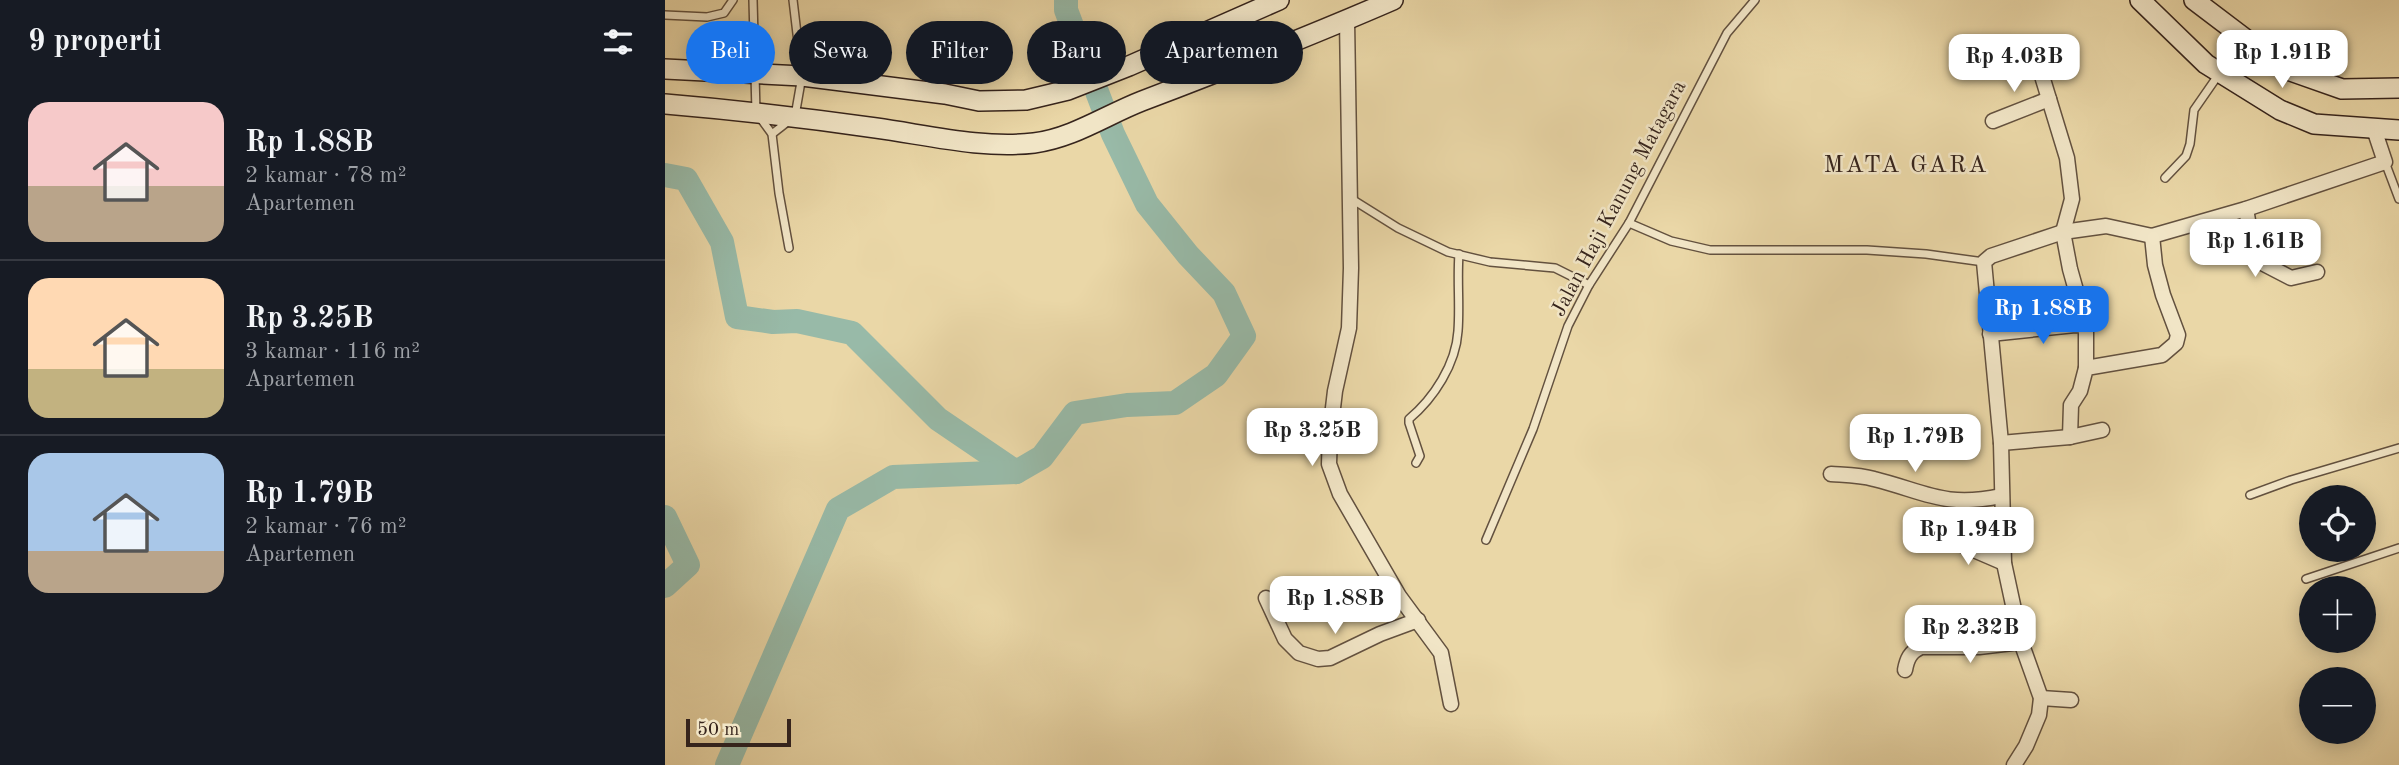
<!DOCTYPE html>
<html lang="id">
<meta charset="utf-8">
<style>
:root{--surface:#171b24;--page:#20242c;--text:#f1f3f6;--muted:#9ea1a6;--line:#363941;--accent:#1a73e8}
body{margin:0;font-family:"Old Standard TT",serif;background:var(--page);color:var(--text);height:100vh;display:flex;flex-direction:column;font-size:26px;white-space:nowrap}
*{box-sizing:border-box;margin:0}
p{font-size:23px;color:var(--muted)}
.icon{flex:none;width:38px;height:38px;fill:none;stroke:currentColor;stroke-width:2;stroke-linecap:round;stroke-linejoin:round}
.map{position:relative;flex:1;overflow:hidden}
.side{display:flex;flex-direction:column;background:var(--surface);width:665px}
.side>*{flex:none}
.top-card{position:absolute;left:21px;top:21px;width:665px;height:63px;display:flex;gap:14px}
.controls{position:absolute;left:1634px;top:485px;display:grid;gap:14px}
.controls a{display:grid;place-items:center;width:77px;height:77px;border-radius:50%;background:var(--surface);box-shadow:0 4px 18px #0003;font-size:35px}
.scale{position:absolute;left:21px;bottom:18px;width:105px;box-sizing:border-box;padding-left:7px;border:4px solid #36241c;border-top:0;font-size:19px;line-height:24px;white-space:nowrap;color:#36241c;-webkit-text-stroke:5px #f1e5c6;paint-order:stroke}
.price{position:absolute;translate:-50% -60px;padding:0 16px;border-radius:14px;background:#fff;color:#222;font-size:23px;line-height:46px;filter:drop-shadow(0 2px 4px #0008)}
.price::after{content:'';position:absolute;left:50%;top:42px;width:21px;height:16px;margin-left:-10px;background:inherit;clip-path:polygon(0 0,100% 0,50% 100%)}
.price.active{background:var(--accent);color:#fff}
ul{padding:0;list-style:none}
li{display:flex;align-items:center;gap:21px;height:175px;padding:0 28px}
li+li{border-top:2px solid var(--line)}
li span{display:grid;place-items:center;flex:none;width:196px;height:140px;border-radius:21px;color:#555}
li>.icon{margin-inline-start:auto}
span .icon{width:84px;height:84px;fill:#fffc;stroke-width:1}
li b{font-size:30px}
h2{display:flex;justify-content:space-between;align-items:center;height:84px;padding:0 28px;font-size:30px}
.pill{padding:0 24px;border-radius:32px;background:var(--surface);box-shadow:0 4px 18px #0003;font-size:24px;line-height:63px}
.pill.active{background:var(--accent);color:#fff}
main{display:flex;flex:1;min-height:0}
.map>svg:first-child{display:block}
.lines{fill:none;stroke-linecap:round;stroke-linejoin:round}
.river{stroke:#98baa8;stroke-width:24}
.service-casing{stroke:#63513f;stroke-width:10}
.minor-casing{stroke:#63513f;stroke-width:17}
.secondary-casing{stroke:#36241c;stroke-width:22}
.service{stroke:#f1e5c6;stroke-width:7}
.minor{stroke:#f1e5c6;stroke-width:14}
.secondary{stroke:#f1e5c6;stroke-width:19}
.labels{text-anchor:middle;stroke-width:5;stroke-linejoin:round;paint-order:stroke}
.street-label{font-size:21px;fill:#36241c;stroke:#f1e5c6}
.quarter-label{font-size:24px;letter-spacing:2px;fill:#36241c;stroke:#f1e5c6}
</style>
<main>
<section class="side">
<h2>9 properti<svg class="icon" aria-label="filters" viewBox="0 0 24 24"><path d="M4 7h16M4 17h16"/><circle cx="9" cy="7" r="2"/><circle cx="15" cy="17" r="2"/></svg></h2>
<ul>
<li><span style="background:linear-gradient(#f6c9c9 60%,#b9a48a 0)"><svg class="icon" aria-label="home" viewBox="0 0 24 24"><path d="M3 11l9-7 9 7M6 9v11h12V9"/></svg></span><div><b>Rp 1.88B</b><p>2 kamar · 78 m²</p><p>Apartemen</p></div></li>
<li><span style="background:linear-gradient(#ffd9b3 65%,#c2b280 0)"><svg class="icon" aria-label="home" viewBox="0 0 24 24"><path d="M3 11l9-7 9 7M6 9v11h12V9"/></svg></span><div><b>Rp 3.25B</b><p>3 kamar · 116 m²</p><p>Apartemen</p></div></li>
<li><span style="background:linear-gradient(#a9c7e8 70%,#b9a48a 0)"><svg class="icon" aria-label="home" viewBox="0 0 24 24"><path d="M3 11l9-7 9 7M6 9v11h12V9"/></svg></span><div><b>Rp 1.79B</b><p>2 kamar · 76 m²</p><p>Apartemen</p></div></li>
</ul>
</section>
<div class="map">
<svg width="1734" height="765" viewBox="0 0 1734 765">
<rect width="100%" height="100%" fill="#ead7a7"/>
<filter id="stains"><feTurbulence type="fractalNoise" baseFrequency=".00286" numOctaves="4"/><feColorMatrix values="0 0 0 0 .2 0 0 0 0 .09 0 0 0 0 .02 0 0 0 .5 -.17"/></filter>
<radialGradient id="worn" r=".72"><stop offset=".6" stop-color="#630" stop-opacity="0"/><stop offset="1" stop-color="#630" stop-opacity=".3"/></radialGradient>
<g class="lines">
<g class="river">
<path d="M 0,175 L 21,179 L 57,242 L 72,317 L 108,322 L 132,321 L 187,333 L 273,419 L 351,472 L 377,457 L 410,413 L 462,405 L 510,403 L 551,375 L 579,336 L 559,293 L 523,255 L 482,204 L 448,134 L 401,10 L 401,0"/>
<path d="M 0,517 L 23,565 L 0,586"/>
<path d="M 62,765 L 173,509 L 228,477 L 351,472"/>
</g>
<g class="service-casing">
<g id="service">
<path d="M 88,0 L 91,112 L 107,134 L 114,193 L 124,248"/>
<path d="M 0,15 L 42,17 L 59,13 L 68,0"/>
<path d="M 107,134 L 130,116 L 137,76 L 128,0"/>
<path d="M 1720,162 L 1734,199"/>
<path d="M 1500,178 L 1521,156 L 1525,144 L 1529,110 L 1554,74"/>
<path d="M 685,198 L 733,228 L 783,252 L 825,262 L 890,268 L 924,285"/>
<path d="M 964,223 L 1006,241 L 1045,250 L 1202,250 L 1261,254 L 1319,262"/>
<path d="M 751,463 L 755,456 L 744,423 L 744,419 C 769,398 791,364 793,331 C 795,305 792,280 794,254"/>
<path d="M 1585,495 L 1626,480 L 1734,448"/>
<path d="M 821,540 L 868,429 L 903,326 L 924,285 L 964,223 L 1062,33 L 1090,0"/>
<path d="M 1641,579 L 1734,548"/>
</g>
</g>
<g class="minor-casing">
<g id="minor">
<path d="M 682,20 L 686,268 L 684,328 L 670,391 L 665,433 L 664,464 L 675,494 L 734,596 L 776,653 L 786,704"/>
<path d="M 1370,53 L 1402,158 L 1407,199 L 1398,232 L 1405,269 L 1421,326"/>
<path d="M 1328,121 L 1384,99"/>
<path d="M 1581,209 L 1588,249 L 1599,264 L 1626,278 L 1652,272"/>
<path d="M 1325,334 L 1410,325 L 1421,326 L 1421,368"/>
<path d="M 1405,437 L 1406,405 L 1415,391 L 1421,368 L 1497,355 L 1511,343 L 1513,335 L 1498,295 L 1490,265 L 1487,236"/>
<path d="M 1336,443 L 1405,437 L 1437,430"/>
<path d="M 1166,474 C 1180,475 1195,475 1209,479 C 1261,492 1279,508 1336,496"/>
<path d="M 1281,538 L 1339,563"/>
<path d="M 601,598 L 620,639 L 634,653 L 653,659 L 665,658 L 715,634 L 753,620"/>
<path d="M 1240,670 C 1242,659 1245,652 1256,647 L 1314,647 L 1356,642"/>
<path d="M 1376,698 L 1406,700"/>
<path d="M 1349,765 L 1361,746 L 1374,715 L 1376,698 L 1356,642 L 1339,563 L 1336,443 L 1319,262 L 1326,256 L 1398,232 L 1441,226 L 1487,236 L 1581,209 L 1720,162 L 1709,129"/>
</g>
</g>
<g class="secondary-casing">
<g id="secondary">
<path d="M 1475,0 L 1541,64 L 1615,110 L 1649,124 L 1734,130"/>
<path d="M 1529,0 L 1620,69 L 1677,89 L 1734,88"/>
<path d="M 0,69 L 137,76 L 280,94 L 314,101 L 361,100 L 403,90 L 464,66 L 614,0"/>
<path d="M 0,104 C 71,110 141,118 211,128 C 262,135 317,149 369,143 C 408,138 441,115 477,101 C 561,69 645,36 728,0"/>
</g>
</g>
<use href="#service" class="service"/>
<use href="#minor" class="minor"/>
<use href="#secondary" class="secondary"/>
</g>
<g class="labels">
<g class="street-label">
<text transform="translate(953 198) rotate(-62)" y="7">Jalan Haji Kanung Matagara</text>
</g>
<g class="quarter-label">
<text x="1241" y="172">MATA GARA</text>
</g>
</g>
<rect width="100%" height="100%" filter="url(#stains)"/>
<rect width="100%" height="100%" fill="url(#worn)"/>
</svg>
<div class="controls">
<a><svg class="icon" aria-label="locate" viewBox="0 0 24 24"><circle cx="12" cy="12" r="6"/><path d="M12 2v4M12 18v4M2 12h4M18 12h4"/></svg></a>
<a>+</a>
<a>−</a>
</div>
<div class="scale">50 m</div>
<b class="price" style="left:1617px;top:90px">Rp 1.91B</b>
<b class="price" style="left:1349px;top:94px">Rp 4.03B</b>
<b class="price" style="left:1590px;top:279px">Rp 1.61B</b>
<b class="price active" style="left:1378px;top:346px">Rp 1.88B</b>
<b class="price" style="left:647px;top:468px">Rp 3.25B</b>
<b class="price" style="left:1250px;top:474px">Rp 1.79B</b>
<b class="price" style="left:1303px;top:567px">Rp 1.94B</b>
<b class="price" style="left:670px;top:636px">Rp 1.88B</b>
<b class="price" style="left:1305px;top:665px">Rp 2.32B</b>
<div class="top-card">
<a class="pill active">Beli</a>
<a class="pill">Sewa</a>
<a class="pill">Filter</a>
<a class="pill">Baru</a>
<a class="pill">Apartemen</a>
</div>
</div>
</main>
